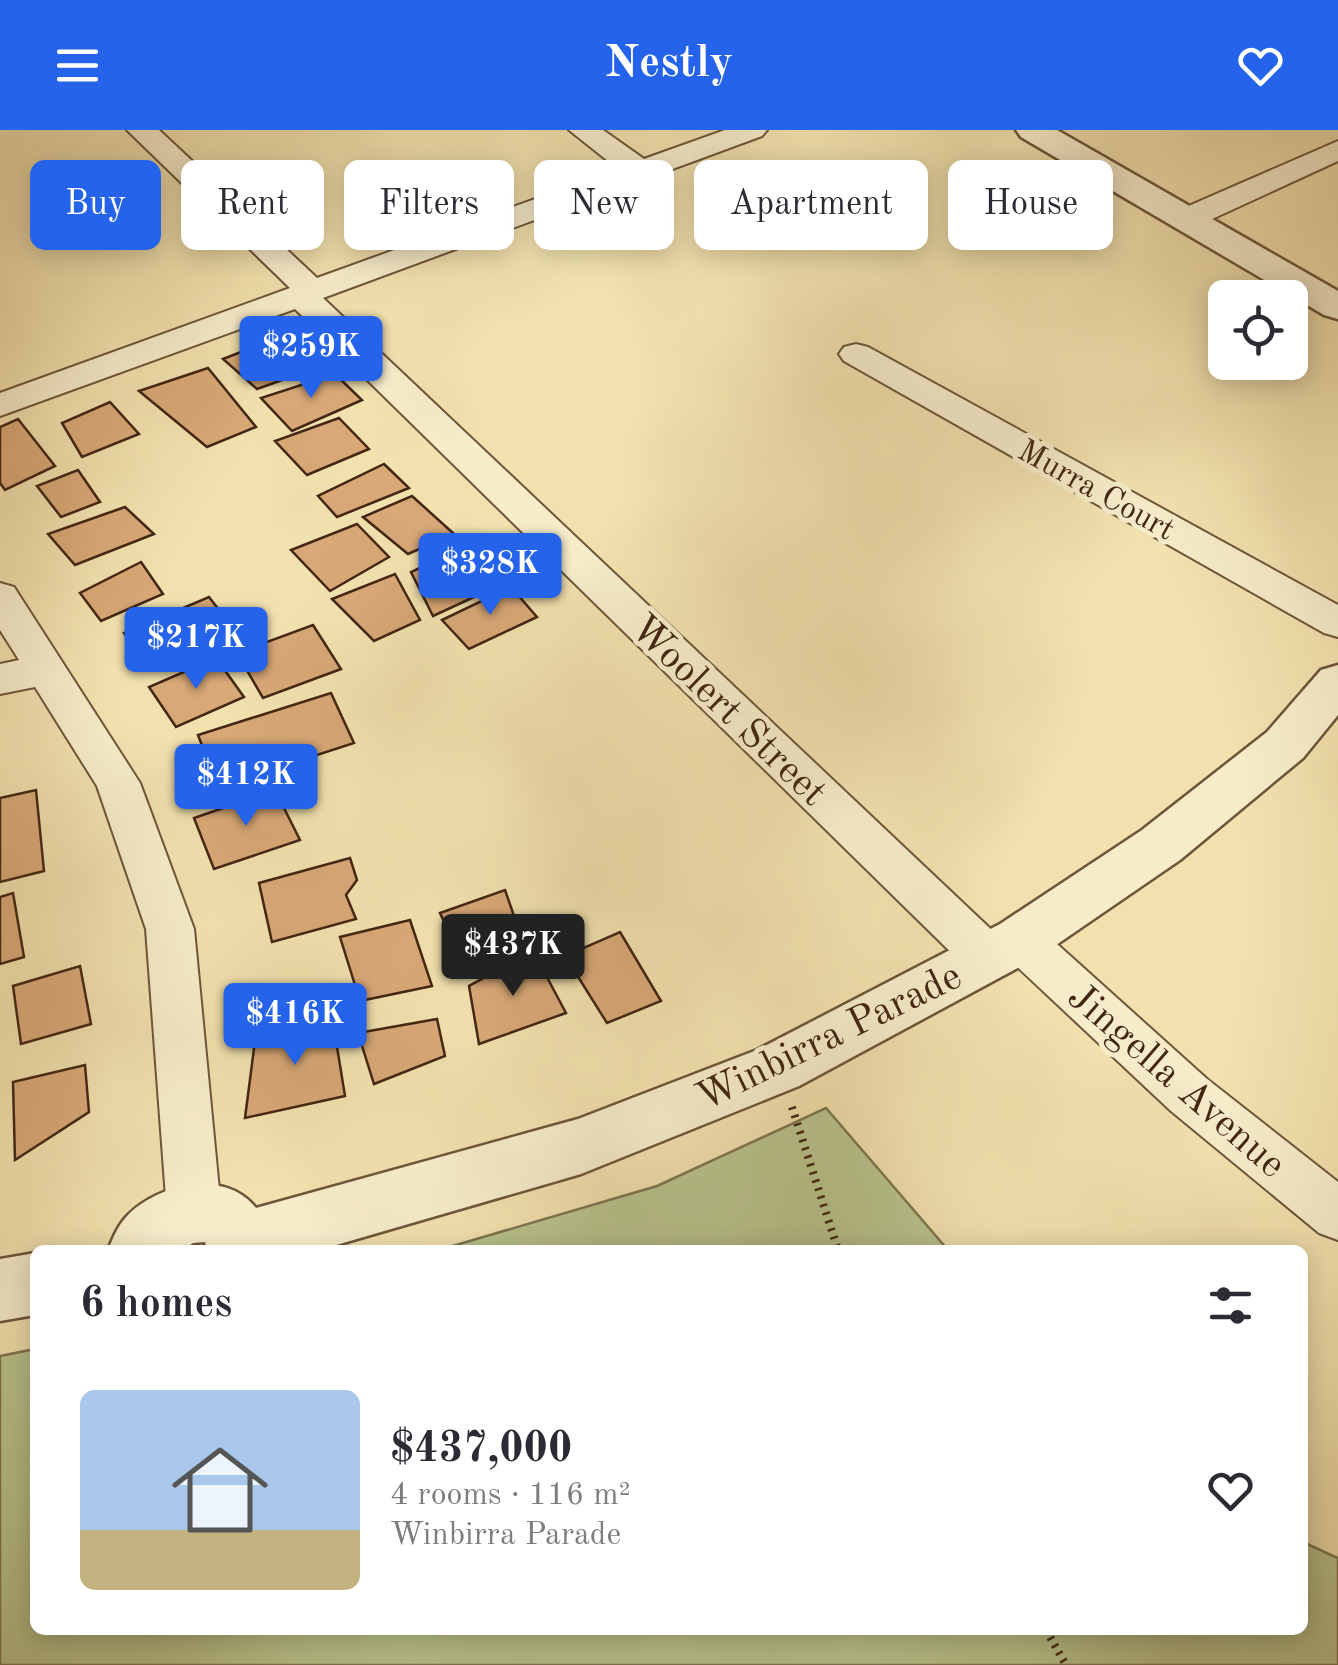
<!DOCTYPE html>
<meta charset="utf-8">
<style>
:root{--surface:#fff;--page:#f7f7f7;--text:#2b2b33;--muted:#7c7c81;--line:#e1e1e2;--accent:#2563eb}
body{margin:0;font-family:"Old Standard TT",serif;background:var(--page);color:var(--text);height:100vh;display:flex;flex-direction:column;font-size:38px;white-space:nowrap}
*{box-sizing:border-box;margin:0}
p{font-size:32px;color:var(--muted)}
.icon{flex:none;width:55px;height:55px;fill:none;stroke:currentColor;stroke-width:2;stroke-linecap:round;stroke-linejoin:round}
.map{position:relative;flex:1;overflow:hidden}
.panel{position:absolute;left:30px;top:1115px;width:1278px;height:390px;display:flex;flex-direction:column;background:var(--surface);border-radius:15px;box-shadow:0 5px 25px #0003}
.panel>*{flex:none}
.banner{position:absolute;left:30px;top:30px;width:1280px;height:90px;display:flex;gap:20px}
.fabs{position:absolute;left:1208px;top:150px;display:grid;gap:20px}
.fabs a{display:grid;place-items:center;width:100px;height:100px;border-radius:15px;background:var(--surface);box-shadow:0 5px 25px #0003;font-size:50px}
.price{position:absolute;translate:-50% -85px;padding:0 22px;border-radius:10px;background:var(--accent);color:#fff;font-size:32px;line-height:65px;filter:drop-shadow(0 2px 5px #0008)}
.price::after{content:'';position:absolute;left:50%;top:60px;width:30px;height:22px;margin-left:-15px;background:inherit;clip-path:polygon(0 0,100% 0,50% 100%)}
.price.selected{background:#222;color:#fff}
ul{padding:0;list-style:none}
li{display:flex;align-items:center;gap:30px;height:250px;padding:0 50px}
li+li{border-top:2px solid var(--line)}
li span{display:grid;place-items:center;flex:none;width:280px;height:200px;border-radius:15px;color:#555}
li>.icon{margin-inline-start:auto}
span .icon{width:120px;height:120px;fill:#fffc;stroke-width:1}
li b{font-size:42px}
h2{display:flex;justify-content:space-between;align-items:center;height:120px;padding:0 50px;font-size:42px}
.pill{padding:0 35px;border-radius:15px;background:var(--surface);box-shadow:0 5px 25px #0003;font-size:35px;line-height:90px}
.pill.selected{background:var(--accent);color:#fff}
header{display:flex;justify-content:space-between;align-items:center;height:130px;padding:0 50px;background:var(--accent);color:#fff;font-size:45px;font-weight:700}
.map>svg:first-child{display:block}
.green{fill:#b8c38c;stroke:#7e7450;stroke-width:2.5}
.building{fill:#d8a877;stroke:#432613;stroke-width:2.5}
.lines{fill:none;stroke-linecap:round;stroke-linejoin:round}
.minor-casing{stroke:#6e553a;stroke-width:4}
.tertiary-casing{stroke:#6e553a;stroke-width:5}
.path{stroke:#432613;stroke-width:8;stroke-dasharray:2.5 6;stroke-linecap:butt}
.minor{fill:#f6ecca;fill-rule:evenodd}
.tertiary{fill:#f6ecca;fill-rule:evenodd}
.labels{text-anchor:middle;stroke-width:10;stroke-linejoin:round;paint-order:stroke}
.far-street-label{font-size:32px;fill:#432613;stroke:#f6ecca}
.street-label{font-size:40px;fill:#432613;stroke:#f6ecca}
</style>
<header><svg class="icon" aria-label="menu" viewBox="0 0 24 24"><path d="M4 6h16M4 12h16M4 18h16"/></svg>Nestly<svg class="icon" aria-label="heart" viewBox="0 0 24 24"><path d="M12 20l-8-8c-3-5 5-10 8-4 3-6 11-1 8 4z"/></svg></header>
<div class="map">
<svg width="1338" height="1535" viewBox="0 0 1338 1535">
<rect width="100%" height="100%" fill="#f1e1ae"/>
<filter id="stains"><feTurbulence type="fractalNoise" baseFrequency=".002" numOctaves="4"/><feColorMatrix values="0 0 0 0 .2 0 0 0 0 .09 0 0 0 0 .02 0 0 0 .5 -.17"/></filter>
<radialGradient id="worn" r=".72"><stop offset=".6" stop-color="#630" stop-opacity="0"/><stop offset="1" stop-color="#630" stop-opacity=".3"/></radialGradient>
<g class="green">
<path d="M 826,978 L 948,1120 L 439,1120 L 657,1056 Z"/>
<path d="M 35,1219 L 35,1500 L 1302,1500 L 1303,1412 L 1338,1428 L 1338,1535 L 0,1535 L 0,1226 Z"/>
</g>
<g class="building">
<path d="M 290,203 L 327,234 L 257,259 L 223,229 Z"/>
<path d="M 208,238 L 256,297 L 207,317 L 139,261 Z"/>
<path d="M 335,244 L 362,270 L 292,301 L 261,268 Z"/>
<path d="M 110,272 L 139,304 L 82,327 L 62,293 Z"/>
<path d="M 339,288 L 369,319 L 307,345 L 275,311 Z"/>
<path d="M 18,289 L 55,336 L 5,360 L 0,353 L 0,297 Z"/>
<path d="M 384,334 L 409,358 L 337,387 L 318,366 Z"/>
<path d="M 78,340 L 100,372 L 61,387 L 37,356 Z"/>
<path d="M 412,366 L 454,404 L 408,424 L 363,387 Z"/>
<path d="M 125,377 L 154,404 L 75,435 L 48,404 Z"/>
<path d="M 357,394 L 389,427 L 330,461 L 291,420 Z"/>
<path d="M 473,413 L 511,450 L 433,486 L 411,442 Z"/>
<path d="M 141,432 L 163,464 L 101,491 L 80,463 Z"/>
<path d="M 395,444 L 420,490 L 374,511 L 332,469 Z"/>
<path d="M 511,457 L 537,487 L 469,519 L 442,490 Z"/>
<path d="M 209,467 L 233,498 L 147,535 L 124,503 Z"/>
<path d="M 313,495 L 341,539 L 263,568 L 237,523 Z"/>
<path d="M 216,528 L 244,567 L 176,597 L 149,557 Z"/>
<path d="M 331,563 L 354,613 L 218,657 L 198,605 Z"/>
<path d="M 36,660 L 44,741 L 0,752 L 0,668 Z"/>
<path d="M 275,660 L 300,710 L 214,739 L 194,688 Z"/>
<path d="M 350,728 L 357,750 L 346,765 L 356,789 L 272,812 L 259,753 Z"/>
<path d="M 505,760 L 522,809 L 469,846 L 440,783 Z"/>
<path d="M 13,763 L 24,827 L 0,834 L 0,767 Z"/>
<path d="M 410,790 L 432,856 L 360,871 L 340,807 Z"/>
<path d="M 620,802 L 661,871 L 607,893 L 565,826 Z"/>
<path d="M 533,821 L 566,883 L 479,914 L 469,856 Z"/>
<path d="M 80,836 L 91,894 L 21,914 L 13,856 Z"/>
<path d="M 332,886 L 345,966 L 245,988 L 256,903 Z"/>
<path d="M 437,889 L 445,926 L 374,954 L 358,903 Z"/>
<path d="M 85,935 L 89,982 L 15,1030 L 13,952 Z"/>
</g>
<g class="lines">
<g class="minor-casing">
<g id="minor">
<path d="M 127,0 L 159,0 L 317,148 L 618,39 L 569,0 L 603,0 L 644,29 L 725,0 L 767,0 L 762,6 L 323,168 L 998,806 L 1003,796 L 1020,790 L 1037,796 L 1207,949 L 1338,1052 L 1338,1110 L 1319,1103 L 1171,981 L 1010,830 L 1004,841 L 987,847 L 970,841 L 295,179 L 0,286 L 0,263 L 290,158 Z"/>
<path d="M 1338,11 L 1338,31 L 1199,95 L 1177,95 L 1172,88 L 1177,81 Z"/>
<path d="M 856,214 L 868,217 L 1338,475 L 1338,507 L 1324,503 L 844,231 L 839,224 L 844,217 Z"/>
<path d="M 0,453 L 14,457 L 140,653 L 194,799 L 221,1081 L 213,1099 L 194,1106 L 175,1099 L 167,1081 L 146,799 L 97,656 L 35,557 L 0,564 L 0,534 L 19,530 L 0,500 Z"/>
</g>
</g>
<g class="tertiary-casing">
<g id="tertiary">
<path d="M 1016,0 L 1057,0 L 1338,161 L 1338,189 L 1324,185 L 1021,7 Z"/>
<path d="M 1338,535 L 1338,585 L 1303,628 L 1180,730 L 1040,826 L 799,956 L 581,1044 L 319,1120 L 207,1120 L 205,1112 L 193,1113 L 183,1120 L 108,1120 C 113,1108 118,1095 128,1085 C 160,1053 225,1039 256,1078 L 578,989 L 757,920 L 1000,794 L 1142,700 L 1267,602 L 1321,540 Z"/>
<path d="M 35,1123 L 35,1185 L 0,1191 L 0,1129 Z"/>
</g>
</g>
<g class="path">
<path d="M 792,977 L 838,1120"/>
<path d="M 1046,1500 L 1066,1535"/>
</g>
<use href="#minor" class="minor"/>
<use href="#tertiary" class="tertiary"/>
</g>
<g class="labels">
<g class="far-street-label">
<text transform="translate(1097 359) rotate(29)" y="11">Murra Court</text>
</g>
<g class="street-label">
<text transform="translate(730 579) rotate(44)" y="14">Woolert Street</text>
<text transform="translate(828 905) rotate(-26)" y="14">Winbirra Parade</text>
<text transform="translate(1178 949) rotate(41)" y="14">Jingella Avenue</text>
</g>
</g>
<rect width="100%" height="100%" filter="url(#stains)"/>
<rect width="100%" height="100%" fill="url(#worn)"/>
</svg>
<div class="fabs">
<a><svg class="icon" aria-label="locate" viewBox="0 0 24 24"><circle cx="12" cy="12" r="6"/><path d="M12 2v4M12 18v4M2 12h4M18 12h4"/></svg></a>
</div>
<b class="price" style="left:311px;top:271px">$259K</b>
<b class="price" style="left:490px;top:488px">$328K</b>
<b class="price" style="left:196px;top:562px">$217K</b>
<b class="price" style="left:246px;top:699px">$412K</b>
<b class="price selected" style="left:513px;top:869px">$437K</b>
<b class="price" style="left:295px;top:938px">$416K</b>
<div class="banner">
<a class="pill selected">Buy</a>
<a class="pill">Rent</a>
<a class="pill">Filters</a>
<a class="pill">New</a>
<a class="pill">Apartment</a>
<a class="pill">House</a>
</div>
<section class="panel">
<h2>6 homes<svg class="icon" aria-label="filters" viewBox="0 0 24 24"><path d="M4 7h16M4 17h16"/><circle cx="9" cy="7" r="2"/><circle cx="15" cy="17" r="2"/></svg></h2>
<ul>
<li><span style="background:linear-gradient(#a9c7e8 70%,#c2b280 0)"><svg class="icon" aria-label="home" viewBox="0 0 24 24"><path d="M3 11l9-7 9 7M6 9v11h12V9"/></svg></span><div><b>$437,000</b><p>4 rooms · 116 m²</p><p>Winbirra Parade</p></div><svg class="icon" aria-label="heart" viewBox="0 0 24 24"><path d="M12 20l-8-8c-3-5 5-10 8-4 3-6 11-1 8 4z"/></svg></li>
</ul>
</section>
</div>
